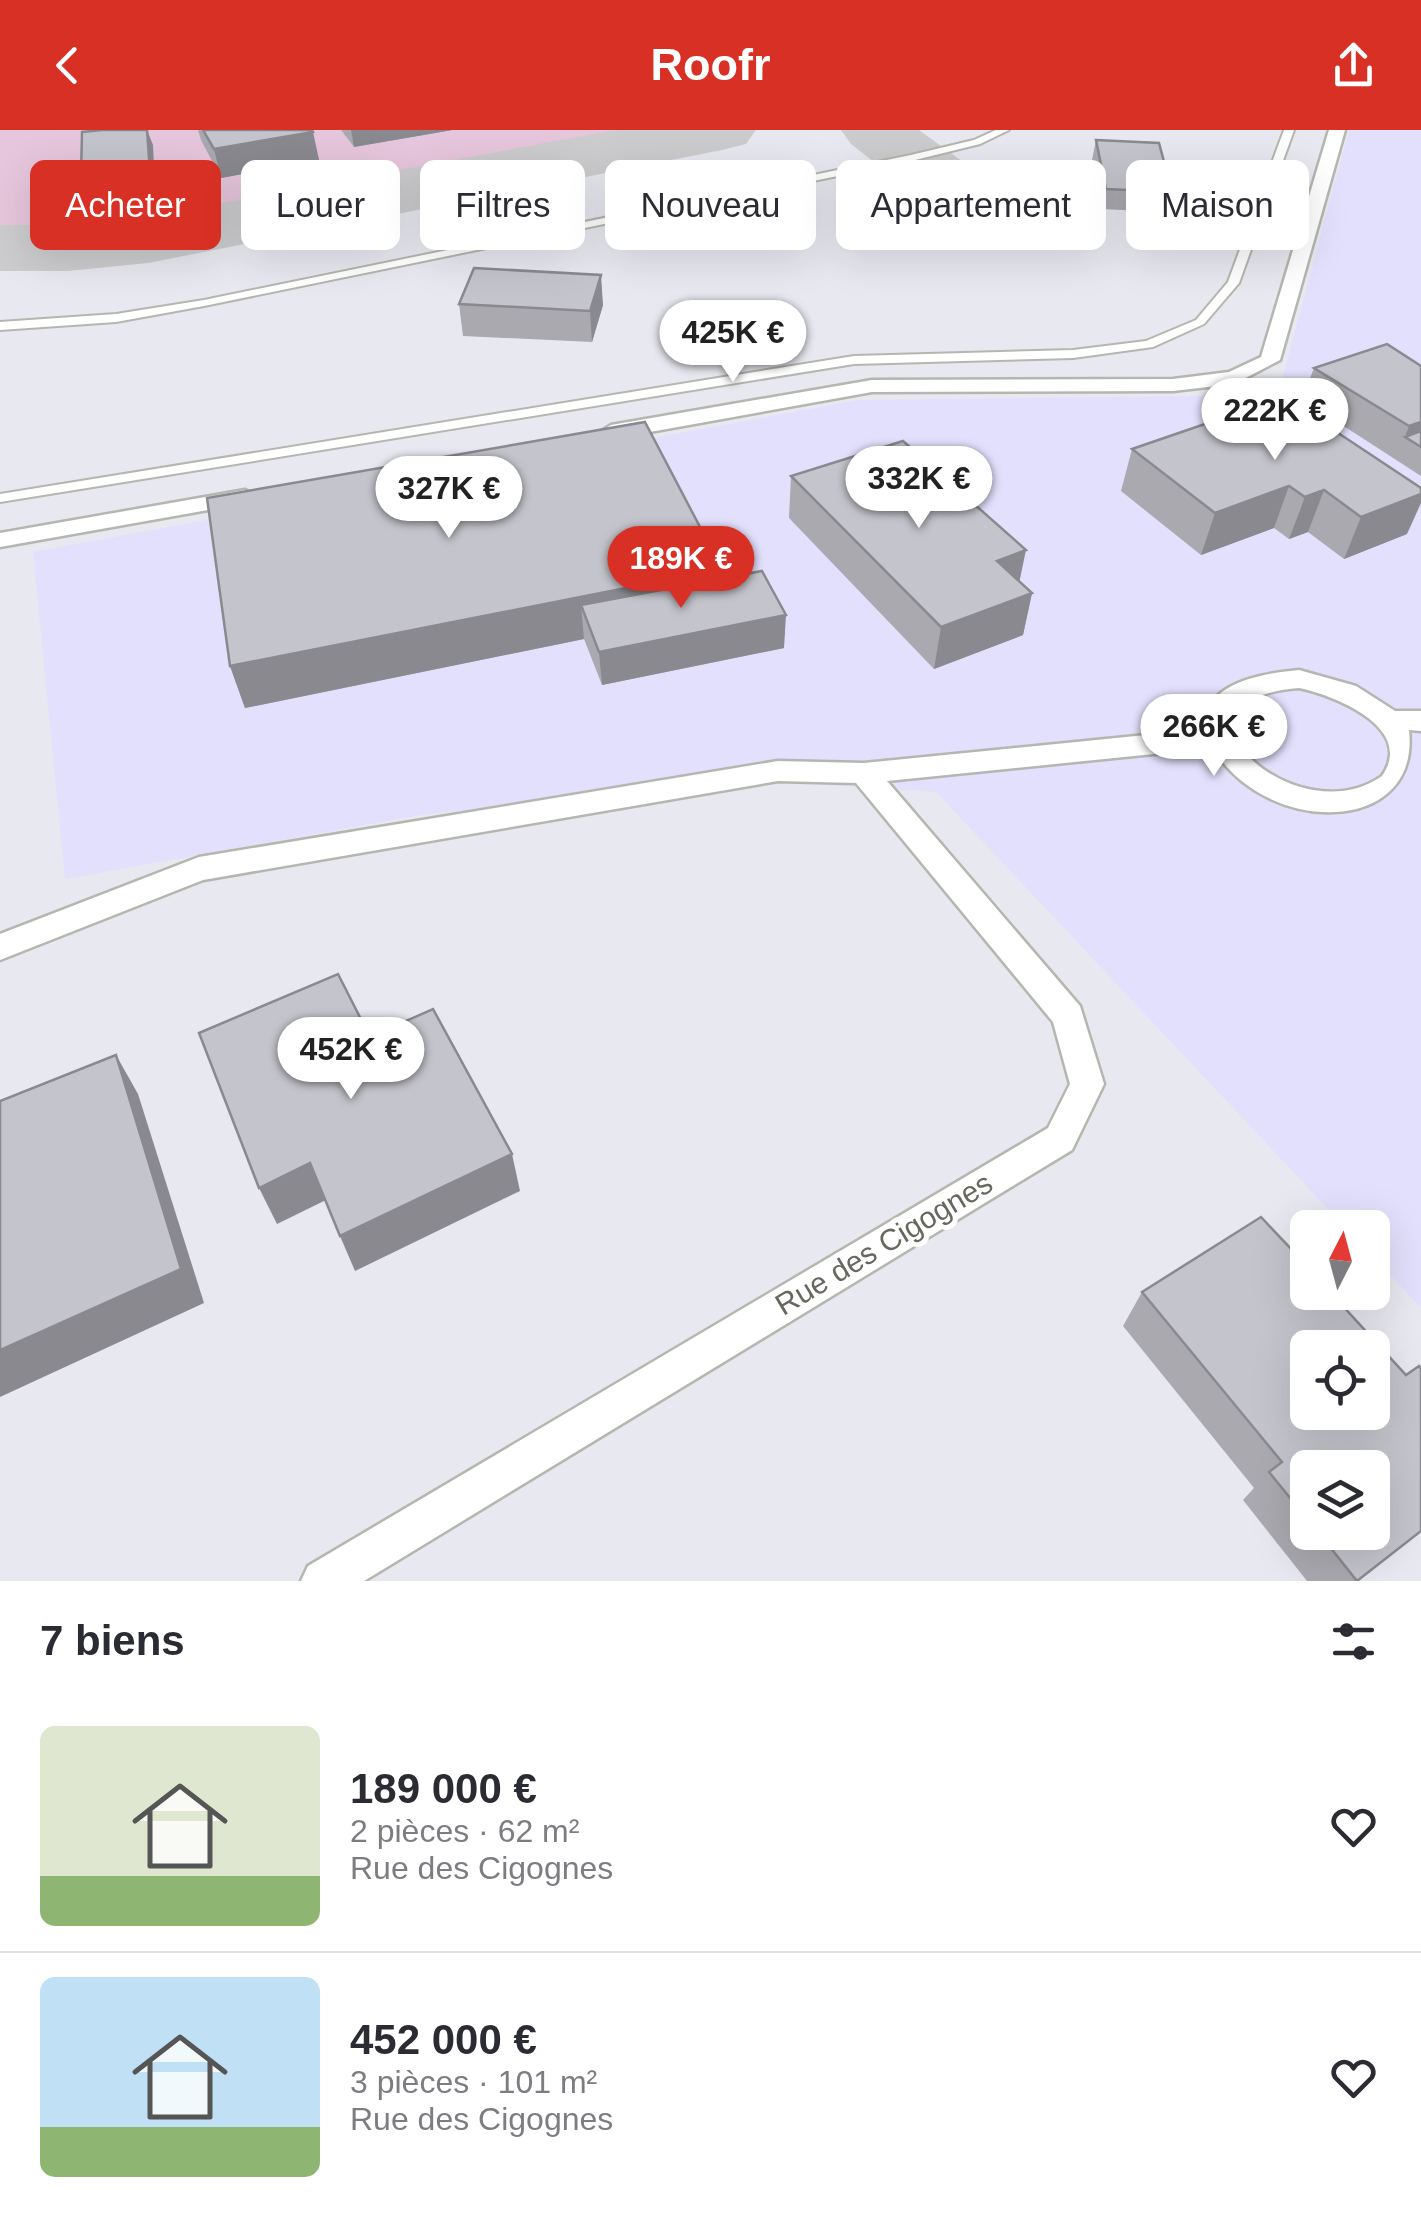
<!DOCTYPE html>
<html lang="fr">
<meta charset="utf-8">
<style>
:root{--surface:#fff;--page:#f7f7f7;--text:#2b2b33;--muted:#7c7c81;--line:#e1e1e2;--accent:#d93025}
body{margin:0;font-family:Arial,sans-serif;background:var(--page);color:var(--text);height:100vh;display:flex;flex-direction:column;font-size:38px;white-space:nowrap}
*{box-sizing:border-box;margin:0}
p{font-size:32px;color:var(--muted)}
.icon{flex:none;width:55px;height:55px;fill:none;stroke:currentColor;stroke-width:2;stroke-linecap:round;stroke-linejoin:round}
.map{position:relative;height:1451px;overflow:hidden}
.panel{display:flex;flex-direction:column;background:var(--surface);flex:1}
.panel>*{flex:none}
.top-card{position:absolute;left:30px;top:30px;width:1362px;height:90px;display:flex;gap:20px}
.needle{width:65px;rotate:6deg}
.buttons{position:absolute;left:1290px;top:1080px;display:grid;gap:20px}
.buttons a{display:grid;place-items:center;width:100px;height:100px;border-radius:15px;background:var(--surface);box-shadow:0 10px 40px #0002;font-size:50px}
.price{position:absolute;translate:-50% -85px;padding:0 22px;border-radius:35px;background:#fff;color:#222;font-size:32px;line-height:65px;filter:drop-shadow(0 2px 5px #0008)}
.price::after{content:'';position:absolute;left:50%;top:60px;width:30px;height:22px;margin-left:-15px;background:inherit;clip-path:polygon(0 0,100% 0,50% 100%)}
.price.on{background:var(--accent);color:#fff}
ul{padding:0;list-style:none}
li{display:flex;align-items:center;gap:30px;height:250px;padding:0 40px}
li+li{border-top:2px solid var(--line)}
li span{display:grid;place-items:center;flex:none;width:280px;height:200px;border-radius:15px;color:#555}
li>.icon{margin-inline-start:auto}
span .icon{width:120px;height:120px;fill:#fffc;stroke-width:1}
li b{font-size:42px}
h2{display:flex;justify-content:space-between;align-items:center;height:120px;padding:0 40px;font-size:42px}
.tag{padding:0 35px;border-radius:15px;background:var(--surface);box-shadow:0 10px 40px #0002;font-size:35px;line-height:90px}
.tag.on{background:var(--accent);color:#fff}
header{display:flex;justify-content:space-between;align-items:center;height:130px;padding:0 40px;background:var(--accent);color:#fff;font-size:45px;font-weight:600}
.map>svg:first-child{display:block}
.commercial{fill:#e2e0fc}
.green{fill:#e6c6dc}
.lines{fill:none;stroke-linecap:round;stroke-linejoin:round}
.taxiway{fill:#ccccce;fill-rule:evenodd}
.service-casing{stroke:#b6b6b0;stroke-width:4}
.minor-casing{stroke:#b6b6b0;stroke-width:5}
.service{fill:#fff;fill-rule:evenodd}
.minor{fill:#fff;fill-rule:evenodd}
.wall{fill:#a9a9af;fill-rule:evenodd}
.shaded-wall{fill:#89898f}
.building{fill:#c4c4cc;stroke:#89898f;stroke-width:2.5;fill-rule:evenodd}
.labels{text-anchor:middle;stroke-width:10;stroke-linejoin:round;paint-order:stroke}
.near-street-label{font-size:30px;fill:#67665f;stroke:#fff}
</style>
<header><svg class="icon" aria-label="back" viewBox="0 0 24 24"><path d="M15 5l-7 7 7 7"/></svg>Roofr<svg class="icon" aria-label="share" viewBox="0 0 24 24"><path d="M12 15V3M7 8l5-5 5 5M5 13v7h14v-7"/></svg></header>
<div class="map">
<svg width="1421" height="1451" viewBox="0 0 1421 1451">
<rect width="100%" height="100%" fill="#e8e8f0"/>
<path class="commercial" d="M 1349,0 L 1421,0 L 1421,1178 L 1373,1126 L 1372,1098 L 1345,1097 L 936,662 L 781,652 L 427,684 L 65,749 L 33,422 L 859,270 L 1278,265 Z"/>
<path class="green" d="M 0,0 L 341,0 L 354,17 L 455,0 L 665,0 C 544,23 422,45 300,68 C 204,87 98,119 0,105 Z"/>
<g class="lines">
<g class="taxiway">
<path d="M 614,0 L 756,0 L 746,14 L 722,20 L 148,133 L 68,141 L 0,141 L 0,95 L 68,95 L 148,87 Z"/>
<path d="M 841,0 L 919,0 L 1032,82 L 1042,98 L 1032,114 L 1005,120 L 978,114 L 851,14 Z"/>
</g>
<g class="service-casing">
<g id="service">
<path d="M 996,0 L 1009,0 L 980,14 L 911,31 L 204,176 L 116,192 L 0,200 L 0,192 L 116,184 L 204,170 L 911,25 L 974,10 Z"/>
<path d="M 1284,0 L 1294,0 L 1239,153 L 1204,194 L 1153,217 L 1073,228 L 854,234 L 0,372 L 0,364 L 854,226 L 1073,220 L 1146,211 L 1196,190 L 1228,152 Z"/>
</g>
</g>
<g class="minor-casing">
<g id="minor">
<path d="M 1329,0 L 1345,0 L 1280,230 L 1234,254 L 1173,261 L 872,262 L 611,309 L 600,302 L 611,295 L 872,250 L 1173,249 L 1229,242 L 1261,227 Z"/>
<path d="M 245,360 L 257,367 L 253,372 L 0,417 L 0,403 Z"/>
<path d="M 1299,540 L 1356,556 L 1395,581 L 1421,581 L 1421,601 L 1409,600 C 1421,707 1265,706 1213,618 L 887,651 L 1080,876 L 1104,954 L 1072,1020 L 364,1451 L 301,1451 L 308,1436 L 1048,998 L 1070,954 L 1053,892 L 856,653 L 778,651 L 203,750 L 0,830 L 0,804 L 199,727 L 778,631 L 864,633 L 1206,599 C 1200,552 1266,543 1299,540 ZM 1299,558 C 1333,565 1416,597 1382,646 C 1296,707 1148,570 1299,558 Z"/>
</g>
</g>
<use href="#service" class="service"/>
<use href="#minor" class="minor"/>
</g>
<g class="wall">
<path d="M 198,0 L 312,0 L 319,30 L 221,48 L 201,10 Z"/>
<path d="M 341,0 L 453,0 L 354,17 Z"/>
<path d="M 1096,10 L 1172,62 L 1167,82 L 1101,79 L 1092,30 Z"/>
<path d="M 459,174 L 603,175 L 592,212 L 463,206 Z"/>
<path d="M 1421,236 L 1421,346 L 1302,269 L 1314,238 Z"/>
<path d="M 1243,281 L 1407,404 L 1344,429 L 1308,402 L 1289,409 L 1274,398 L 1201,425 L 1121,361 L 1132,319 Z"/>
<path d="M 791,346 L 1032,463 L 1023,505 L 934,539 L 789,388 Z"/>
<path d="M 722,448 L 784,518 L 602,555 L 584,509 L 245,578 L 230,536 Z"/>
<path d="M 1261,1087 L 1308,1137 L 1308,1162 L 1330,1162 L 1406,1245 L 1419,1236 L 1421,1239 L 1421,1401 L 1357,1451 L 1307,1451 L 1243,1370 L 1254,1358 L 1123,1196 L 1142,1162 ZM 1308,1218 L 1372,1218 L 1372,1282 L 1308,1282 ZM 1308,1338 L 1372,1338 L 1372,1402 L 1308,1402 Z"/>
</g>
<g class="shaded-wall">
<path d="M 147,0 L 153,15 L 155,61 L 88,69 L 81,48 Z"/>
<path d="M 351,0 L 453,0 L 354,17 Z"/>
<path d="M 313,2 L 319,30 L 221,48 L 214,19 Z"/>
<path d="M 601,145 L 603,175 L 592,212 L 590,181 Z"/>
<path d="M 1421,292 L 1421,317 L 1405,307 L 1409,296 Z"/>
<path d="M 1289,356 L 1274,398 L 1201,425 L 1215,383 Z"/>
<path d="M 1324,360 L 1308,402 L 1289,409 L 1305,367 Z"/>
<path d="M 1421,364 L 1421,373 L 1407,404 L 1344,429 L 1361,387 Z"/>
<path d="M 1026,420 L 1017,463 L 997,431 Z"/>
<path d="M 722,439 L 722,482 L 581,475 L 584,509 L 245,578 L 230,536 Z"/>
<path d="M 1032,463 L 1023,505 L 934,539 L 941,497 Z"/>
<path d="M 786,485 L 784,518 L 602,555 L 599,522 Z"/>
<path d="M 116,925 L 138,964 L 204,1173 L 0,1267 L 0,1220 Z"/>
<path d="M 512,1024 L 520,1061 L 355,1141 L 340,1106 Z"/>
<path d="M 310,1033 L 326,1070 L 277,1094 L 259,1058 Z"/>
</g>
<g class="building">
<path d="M 102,0 L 147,0 L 150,41 L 81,48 L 82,2 Z"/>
<path d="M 203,0 L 312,0 L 313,2 L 214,19 Z"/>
<path d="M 1096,10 L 1159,13 L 1172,62 L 1106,59 Z"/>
<path d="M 474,138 L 601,145 L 590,181 L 459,174 Z"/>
<path d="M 1387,214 L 1421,236 L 1421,292 L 1409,296 L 1314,238 Z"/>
<path d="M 1296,275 L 1421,358 L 1421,364 L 1361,387 L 1324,360 L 1305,367 L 1289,356 L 1215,383 L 1132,319 L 1243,281 L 1255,289 Z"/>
<path d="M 645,292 L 722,439 L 230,536 L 207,368 Z"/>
<path d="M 1421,301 L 1421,317 L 1405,307 Z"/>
<path d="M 903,311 L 1026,420 L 997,431 L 1032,463 L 941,497 L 791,346 Z"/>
<path d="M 762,441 L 786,485 L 599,522 L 581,475 Z"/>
<path d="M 338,844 L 370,907 L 433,879 L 512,1024 L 340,1106 L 310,1033 L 259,1058 L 199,903 Z"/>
<path d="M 116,925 L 181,1139 L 0,1220 L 0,971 Z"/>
<path d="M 1261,1087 L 1308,1137 L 1308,1162 L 1330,1162 L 1406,1245 L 1419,1236 L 1421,1239 L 1421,1401 L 1357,1451 L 1318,1402 L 1372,1402 L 1372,1338 L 1308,1338 L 1308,1390 L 1269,1342 L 1282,1332 L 1142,1162 ZM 1308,1218 L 1372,1218 L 1372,1282 L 1308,1282 Z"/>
</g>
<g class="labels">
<g class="near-street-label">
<text transform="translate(884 1114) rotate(-31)" y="10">Rue des Cigognes</text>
</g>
</g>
</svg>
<div class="buttons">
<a><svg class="needle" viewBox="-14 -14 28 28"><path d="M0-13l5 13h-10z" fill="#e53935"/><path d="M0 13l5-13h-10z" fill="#7c7c81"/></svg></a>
<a><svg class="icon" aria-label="locate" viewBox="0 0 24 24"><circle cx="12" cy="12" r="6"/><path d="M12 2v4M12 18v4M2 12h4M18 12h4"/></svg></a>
<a><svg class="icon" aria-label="layers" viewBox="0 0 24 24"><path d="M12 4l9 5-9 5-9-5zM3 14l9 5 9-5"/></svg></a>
</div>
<b class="price" style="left:733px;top:255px">425K €</b>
<b class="price" style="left:1275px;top:333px">222K €</b>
<b class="price" style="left:919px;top:401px">332K €</b>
<b class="price" style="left:449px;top:411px">327K €</b>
<b class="price on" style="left:681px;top:481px">189K €</b>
<b class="price" style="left:1214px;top:649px">266K €</b>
<b class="price" style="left:351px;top:972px">452K €</b>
<div class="top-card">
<a class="tag on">Acheter</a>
<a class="tag">Louer</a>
<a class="tag">Filtres</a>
<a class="tag">Nouveau</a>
<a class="tag">Appartement</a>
<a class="tag">Maison</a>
</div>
</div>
<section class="panel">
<h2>7 biens<svg class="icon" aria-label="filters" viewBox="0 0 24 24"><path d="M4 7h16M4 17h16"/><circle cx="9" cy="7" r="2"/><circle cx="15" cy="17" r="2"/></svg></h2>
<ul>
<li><span style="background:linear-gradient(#dfe7d0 75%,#8fb573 0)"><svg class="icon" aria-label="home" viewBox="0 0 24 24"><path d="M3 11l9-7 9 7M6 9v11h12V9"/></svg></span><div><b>189 000 €</b><p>2 pièces · 62 m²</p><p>Rue des Cigognes</p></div><svg class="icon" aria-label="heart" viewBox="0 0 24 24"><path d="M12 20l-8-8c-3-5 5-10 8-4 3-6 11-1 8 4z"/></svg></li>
<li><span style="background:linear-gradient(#bfe0f5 75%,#8fb573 0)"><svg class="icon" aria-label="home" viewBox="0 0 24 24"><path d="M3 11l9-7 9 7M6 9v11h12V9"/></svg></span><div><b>452 000 €</b><p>3 pièces · 101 m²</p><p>Rue des Cigognes</p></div><svg class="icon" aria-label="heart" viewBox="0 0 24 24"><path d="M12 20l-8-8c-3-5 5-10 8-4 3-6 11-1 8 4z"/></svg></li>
</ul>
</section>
